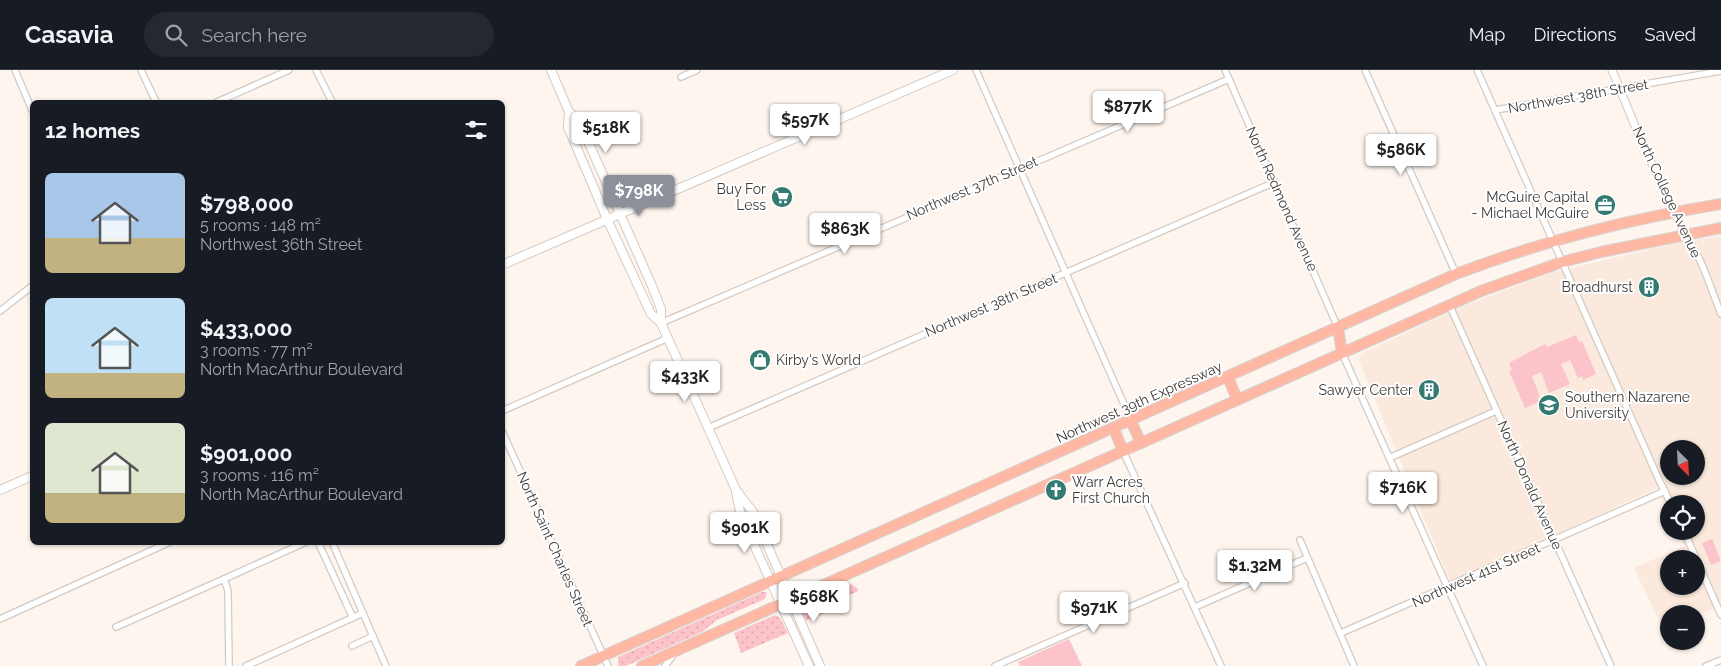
<!DOCTYPE html>
<meta charset="utf-8">
<style>
:root{--surface:#171b24;--page:#242831;--text:#f1f3f6;--muted:#9ea1a6;--line:#363941;--accent:#8c9099}
body{margin:0;font-family:Raleway,sans-serif;background:var(--page);color:var(--text);height:100vh;display:flex;flex-direction:column;font-size:19px;white-space:nowrap}
*{box-sizing:border-box;margin:0}
p{font-size:16px;color:var(--muted)}
.icon{flex:none;width:28px;height:28px;fill:none;stroke:currentColor;stroke-width:2;stroke-linecap:round;stroke-linejoin:round}
.map{position:relative;flex:1;overflow:hidden}
.panel{position:absolute;left:30px;top:30px;width:475px;height:445px;display:flex;flex-direction:column;background:var(--surface);border-radius:8px;box-shadow:0 1px 4px #0004}
.panel>*{flex:none}
.needle{width:32px;rotate:156deg}
.controls{position:absolute;left:1660px;top:370px;display:grid;gap:10px}
.controls a{display:grid;place-items:center;width:45px;height:45px;border-radius:50%;background:var(--surface);box-shadow:0 1px 4px #0004;font-size:25px}
.price{position:absolute;translate:-50% -42px;padding:0 11px;border-radius:5px;background:#fff;color:#222;font-size:16px;line-height:32px;filter:drop-shadow(0 1px 2px #0008)}
.price::after{content:'';position:absolute;left:50%;top:30px;width:15px;height:11px;margin-left:-8px;background:inherit;clip-path:polygon(0 0,100% 0,50% 100%)}
.price.selected{background:var(--accent);color:#fff}
ul{padding:0;list-style:none}
li{display:flex;align-items:center;gap:15px;height:125px;padding:0 15px}
li span{display:grid;place-items:center;flex:none;width:140px;height:100px;border-radius:8px;color:#555}
li>.icon{margin-inline-start:auto}
span .icon{width:60px;height:60px;fill:#fffc;stroke-width:1}
li b{font-size:21px}
h2{display:flex;justify-content:space-between;align-items:center;height:60px;padding:0 15px;font-size:21px}
header{display:flex;align-items:center;gap:30px;box-sizing:border-box;height:70px;padding:0 25px;background:var(--surface);border-bottom:1px solid var(--line)}
header strong{font-size:24px}
nav{display:flex;gap:28px;margin-inline-start:auto;font-size:18px}
.search{width:350px;height:45px;background:var(--page);display:flex;align-items:center;gap:12px;box-sizing:border-box;padding:0 18px;border-radius:28px;color:var(--muted);font-size:19px}
.map>svg:first-child{display:block}
.built{fill:#fae9dc;fill-rule:evenodd}
.grass{fill:url(#grass-dots)}
.park{fill:#fcc4ca}
.lines{fill:none;stroke-linecap:round;stroke-linejoin:round}
.minor-casing{stroke:#d4cac2;stroke-width:8}
.tertiary-casing{stroke:#d4cac2;stroke-width:9}
.secondary-casing{stroke:#d4cac2;stroke-width:10}
.trunk-casing{stroke:#d5d4d3;stroke-width:12}
.minor{stroke:#fff;stroke-width:5.5}
.tertiary{stroke:#fff;stroke-width:7}
.secondary{stroke:#fff;stroke-width:8}
.trunk{stroke:#feb8a4;stroke-width:10}
.labels{text-anchor:middle;stroke-width:4;stroke-linejoin:round;paint-order:stroke}
.street-label{font-size:14px;fill:#3f3b38;stroke:#fff}
.poi-label{font-size:14px;fill:#3f3b38;stroke:#fff;text-anchor:end}
</style>
<header>
<strong>Casavia</strong>
<div class="search"><svg class="icon" aria-label="search" viewBox="0 0 24 24"><circle cx="10" cy="10" r="6"/><path d="M15 15l6 6"/></svg>Search here</div>
<nav><a>Map</a><a>Directions</a><a>Saved</a></nav>
</header>
<div class="map">
<svg width="1721" height="596" viewBox="0 0 1721 596">
<defs>
<pattern id="grass-dots" width="8" height="8" patternUnits="userSpaceOnUse" patternTransform="scale(1.25)"><rect width="8" height="8" fill="#fcc4ca"/><path d="M2 2h.1M6 6h.1" fill="none" stroke="#d9a9ae" stroke-width="1.8" stroke-linecap="round"/></pattern>
</defs>
<rect width="100%" height="100%" fill="#fef5ee"/>
<path class="built" d="M 1721,166 L 1721,535 L 1696,546 L 1696,544 L 1669,544 L 1669,558 L 1664,560 L 1634,498 L 1684,476 L 1678,461 L 1696,461 L 1696,434 L 1669,434 L 1669,442 L 1657,418 L 1451,513 L 1359,291 L 1361,284 L 1465,235 L 1551,203 L 1676,173 ZM 1669,379 L 1696,379 L 1696,406 L 1669,406 ZM 1669,489 L 1696,489 L 1696,516 L 1669,516 Z"/>
<g class="grass">
<path d="M 851,514 L 857,518 L 858,521 L 818,540 L 805,532 L 810,527 L 827,525 Z"/>
<path d="M 762,522 L 767,522 L 765,529 L 717,550 L 702,562 L 626,596 L 618,596 L 618,587 Z"/>
<path d="M 840,533 L 841,536 L 806,551 L 801,541 L 803,534 L 816,543 Z"/>
<path d="M 775,545 L 780,548 L 788,563 L 741,583 L 734,563 Z"/>
</g>
<g class="park">
<path d="M 1576,265 L 1579,272 L 1582,271 L 1596,304 L 1583,310 L 1582,306 L 1578,308 L 1570,290 L 1561,294 L 1570,314 L 1549,323 L 1541,302 L 1532,306 L 1540,327 L 1537,328 L 1539,332 L 1525,338 L 1509,301 L 1512,300 L 1509,293 L 1545,274 L 1547,277 Z"/>
<path d="M 1712,469 L 1721,491 L 1711,495 L 1702,473 Z"/>
<path d="M 1069,569 L 1082,596 L 1020,596 L 1018,592 Z"/>
</g>
<g class="lines">
<g class="minor-casing">
<g id="minor">
<path d="M 15,0 L 32,40"/>
<path d="M 141,0 L 156,32"/>
<path d="M 316,0 L 332,32"/>
<path d="M 976,0 L 1131,350"/>
<path d="M 1225,0 L 1338,258"/>
<path d="M 1365,0 L 1456,204"/>
<path d="M 1477,0 L 1659,410 L 1671,434"/>
<path d="M 681,7 L 697,0"/>
<path d="M 217,32 L 289,0"/>
<path d="M 1495,40 L 1721,1"/>
<path d="M 1685,165 C 1703,189 1710,217 1721,244"/>
<path d="M 1449,234 L 1611,596"/>
<path d="M 0,241 L 32,216"/>
<path d="M 661,253 L 1229,9"/>
<path d="M 1342,283 L 1483,596"/>
<path d="M 502,341 L 668,268"/>
<path d="M 708,358 L 1275,112"/>
<path d="M 502,361 L 608,596"/>
<path d="M 1123,381 L 1221,596"/>
<path d="M 1389,388 L 1496,341"/>
<path d="M 1684,461 L 1721,545"/>
<path d="M 1300,470 L 1354,596"/>
<path d="M 318,472 L 353,548"/>
<path d="M 332,472 L 386,596"/>
<path d="M 224,509 L 306,472"/>
<path d="M 1195,537 L 1307,488"/>
<path d="M 0,549 L 170,472"/>
<path d="M 116,557 L 224,509 L 228,521 L 229,596"/>
<path d="M 1341,563 L 1665,421"/>
<path d="M 352,576 L 373,566"/>
<path d="M 246,596 L 363,543"/>
<path d="M 665,596 L 674,584"/>
<path d="M 995,596 L 1185,513"/>
<path d="M 1706,596 L 1721,590"/>
</g>
</g>
<g class="tertiary-casing">
<path id="tertiary" d="M 1612,0 L 1640,68 L 1685,165"/>
</g>
<g class="secondary-casing">
<g id="secondary">
<path d="M 551,0 L 569,42 L 579,51 L 652,216 L 661,239 L 661,253"/>
<path d="M 569,42 L 568,57 L 607,149 L 651,244 L 661,253 L 736,420 L 753,442 L 820,596"/>
<path d="M 502,195 L 953,0"/>
<path d="M 0,420 L 32,406"/>
<path d="M 736,422 L 741,446 L 809,596"/>
</g>
</g>
<g class="trunk-casing">
<g id="trunk">
<path d="M 1338,258 L 1342,283"/>
<path d="M 1228,307 L 1237,329"/>
<path d="M 1131,351 L 1141,373"/>
<path d="M 1114,359 L 1123,381"/>
<path d="M 581,596 L 1456,204 C 1546,170 1626,150 1721,134"/>
<path d="M 642,596 L 1481,221 L 1562,192 L 1601,182 L 1721,158"/>
</g>
</g>
<use href="#minor" class="minor"/>
<use href="#tertiary" class="tertiary"/>
<use href="#secondary" class="secondary"/>
<use href="#trunk" class="trunk"/>
</g>
<defs>
<g id="supermarket-disc" transform="scale(1.125)"><circle r="9.5" fill="#327a72" stroke="#fff"/><path d="M-6-5.5h2.5l.6 2H6L4.5 2H-2.5L-4.4-4H-6ZM-1.5 3.2a1.3 1.3 0 1 0 .1 0ZM3 3.2a1.3 1.3 0 1 0 .1 0Z" fill="#fff"/></g>
<g id="office-disc" transform="scale(1.125)"><circle r="9.5" fill="#327a72" stroke="#fff"/><path d="M-6-3h4V-5.5h4V-3h4V5H-6ZM-1-4.5V-3h2v-1.5ZM-6 0V1H6V0Z" fill="#fff"/></g>
<g id="building-disc" transform="scale(1.125)"><circle r="9.5" fill="#327a72" stroke="#fff"/><path d="M-4-6H4V6H1V3H-1V6H-4ZM-2.5-4.3h1.7v1.8h-1.7ZM.8-4.3h1.7v1.8H.8ZM-2.5-1h1.7V.8h-1.7ZM.8-1h1.7V.8H.8Z" fill="#fff"/></g>
<g id="shop-disc" transform="scale(1.125)"><circle r="9.5" fill="#327a72" stroke="#fff"/><path d="M-5-2.5h2.3a2.7 3.5 0 0 1 5.4 0H5L5.5 6h-11ZM-1.5-2.5h3a1.5 2.3 0 0 0-3 0Z" fill="#fff"/></g>
<g id="university-disc" transform="scale(1.125)"><circle r="9.5" fill="#327a72" stroke="#fff"/><path d="M0-5L7-2L0 1L-7-2ZM-4 1L0 2.5L4 1V4Q0 6-4 4Z" fill="#fff"/></g>
<g id="church-disc" transform="scale(1.125)"><circle r="9.5" fill="#327a72" stroke="#fff"/><path d="M-1.2-6h2.4v3.5h3.3v2.4h-3.3V6h-2.4V-.1h-3.3v-2.4h3.3Z" fill="#fff"/></g>
</defs>
<g fill-rule="evenodd">
<use href="#supermarket-disc" x="782" y="127"/>
<use href="#office-disc" x="1605" y="135"/>
<use href="#building-disc" x="1649" y="217"/>
<use href="#shop-disc" x="760" y="290"/>
<use href="#building-disc" x="1429" y="320"/>
<use href="#university-disc" x="1549" y="335"/>
<use href="#church-disc" x="1056" y="420"/>
</g>
<g class="labels">
<g class="street-label">
<text transform="translate(1578 26) rotate(-10)" y="5">Northwest 38th Street</text>
<text transform="translate(972 118) rotate(-23)" y="5">Northwest 37th Street</text>
<text transform="translate(1667 122) rotate(65)" y="5">North College Avenue</text>
<text transform="translate(1282 129) rotate(66)" y="5">North Redmond Avenue</text>
<text transform="translate(991 235) rotate(-23)" y="5">Northwest 38th Street</text>
<text transform="translate(1139 332) rotate(-24)" y="5">Northwest 39th Expressway</text>
<text transform="translate(1530 415) rotate(66)" y="5">North Donald Avenue</text>
<text transform="translate(555 479) rotate(66)" y="5">North Saint Charles Street</text>
<text transform="translate(1476 505) rotate(-24)" y="5">Northwest 41st Street</text>
</g>
<g class="poi-label">
<text x="766" y="124">Buy For<tspan x="766" dy="16">Less</tspan></text>
<text x="1589" y="132">McGuire Capital<tspan x="1589" dy="16">- Michael McGuire</tspan></text>
<text x="1633" y="222">Broadhurst</text>
<text x="776" y="295" text-anchor="start">Kirby's World</text>
<text x="1413" y="325">Sawyer Center</text>
<text x="1565" y="332" text-anchor="start">Southern Nazarene<tspan x="1565" dy="16">University</tspan></text>
<text x="1072" y="417" text-anchor="start">Warr Acres<tspan x="1072" dy="16">First Church</tspan></text>
</g>
</g>
</svg>
<div class="controls">
<a><svg class="needle" viewBox="-14 -14 28 28"><path d="M0-13l5 13h-10z" fill="#e53935"/><path d="M0 13l5-13h-10z" fill="#9ea1a6"/></svg></a>
<a><svg class="icon" aria-label="locate" viewBox="0 0 24 24"><circle cx="12" cy="12" r="6"/><path d="M12 2v4M12 18v4M2 12h4M18 12h4"/></svg></a>
<a>+</a>
<a>−</a>
</div>
<b class="price" style="left:1128px;top:63px">$877K</b>
<b class="price" style="left:805px;top:76px">$597K</b>
<b class="price" style="left:606px;top:84px">$518K</b>
<b class="price" style="left:1401px;top:106px">$586K</b>
<b class="price selected" style="left:639px;top:147px">$798K</b>
<b class="price" style="left:845px;top:185px">$863K</b>
<b class="price" style="left:685px;top:333px">$433K</b>
<b class="price" style="left:1403px;top:444px">$716K</b>
<b class="price" style="left:745px;top:484px">$901K</b>
<b class="price" style="left:1255px;top:522px">$1.32M</b>
<b class="price" style="left:814px;top:553px">$568K</b>
<b class="price" style="left:1094px;top:564px">$971K</b>
<section class="panel">
<h2>12 homes<svg class="icon" aria-label="filters" viewBox="0 0 24 24"><path d="M4 7h16M4 17h16"/><circle cx="9" cy="7" r="2"/><circle cx="15" cy="17" r="2"/></svg></h2>
<ul>
<li><span style="background:linear-gradient(#a9c7e8 65%,#c2b280 0)"><svg class="icon" aria-label="home" viewBox="0 0 24 24"><path d="M3 11l9-7 9 7M6 9v11h12V9"/></svg></span><div><b>$798,000</b><p>5 rooms · 148 m²</p><p>Northwest 36th Street</p></div></li>
<li><span style="background:linear-gradient(#bfe0f5 75%,#c2b280 0)"><svg class="icon" aria-label="home" viewBox="0 0 24 24"><path d="M3 11l9-7 9 7M6 9v11h12V9"/></svg></span><div><b>$433,000</b><p>3 rooms · 77 m²</p><p>North MacArthur Boulevard</p></div></li>
<li><span style="background:linear-gradient(#dfe7d0 70%,#c2b280 0)"><svg class="icon" aria-label="home" viewBox="0 0 24 24"><path d="M3 11l9-7 9 7M6 9v11h12V9"/></svg></span><div><b>$901,000</b><p>3 rooms · 116 m²</p><p>North MacArthur Boulevard</p></div></li>
</ul>
</section>
</div>
